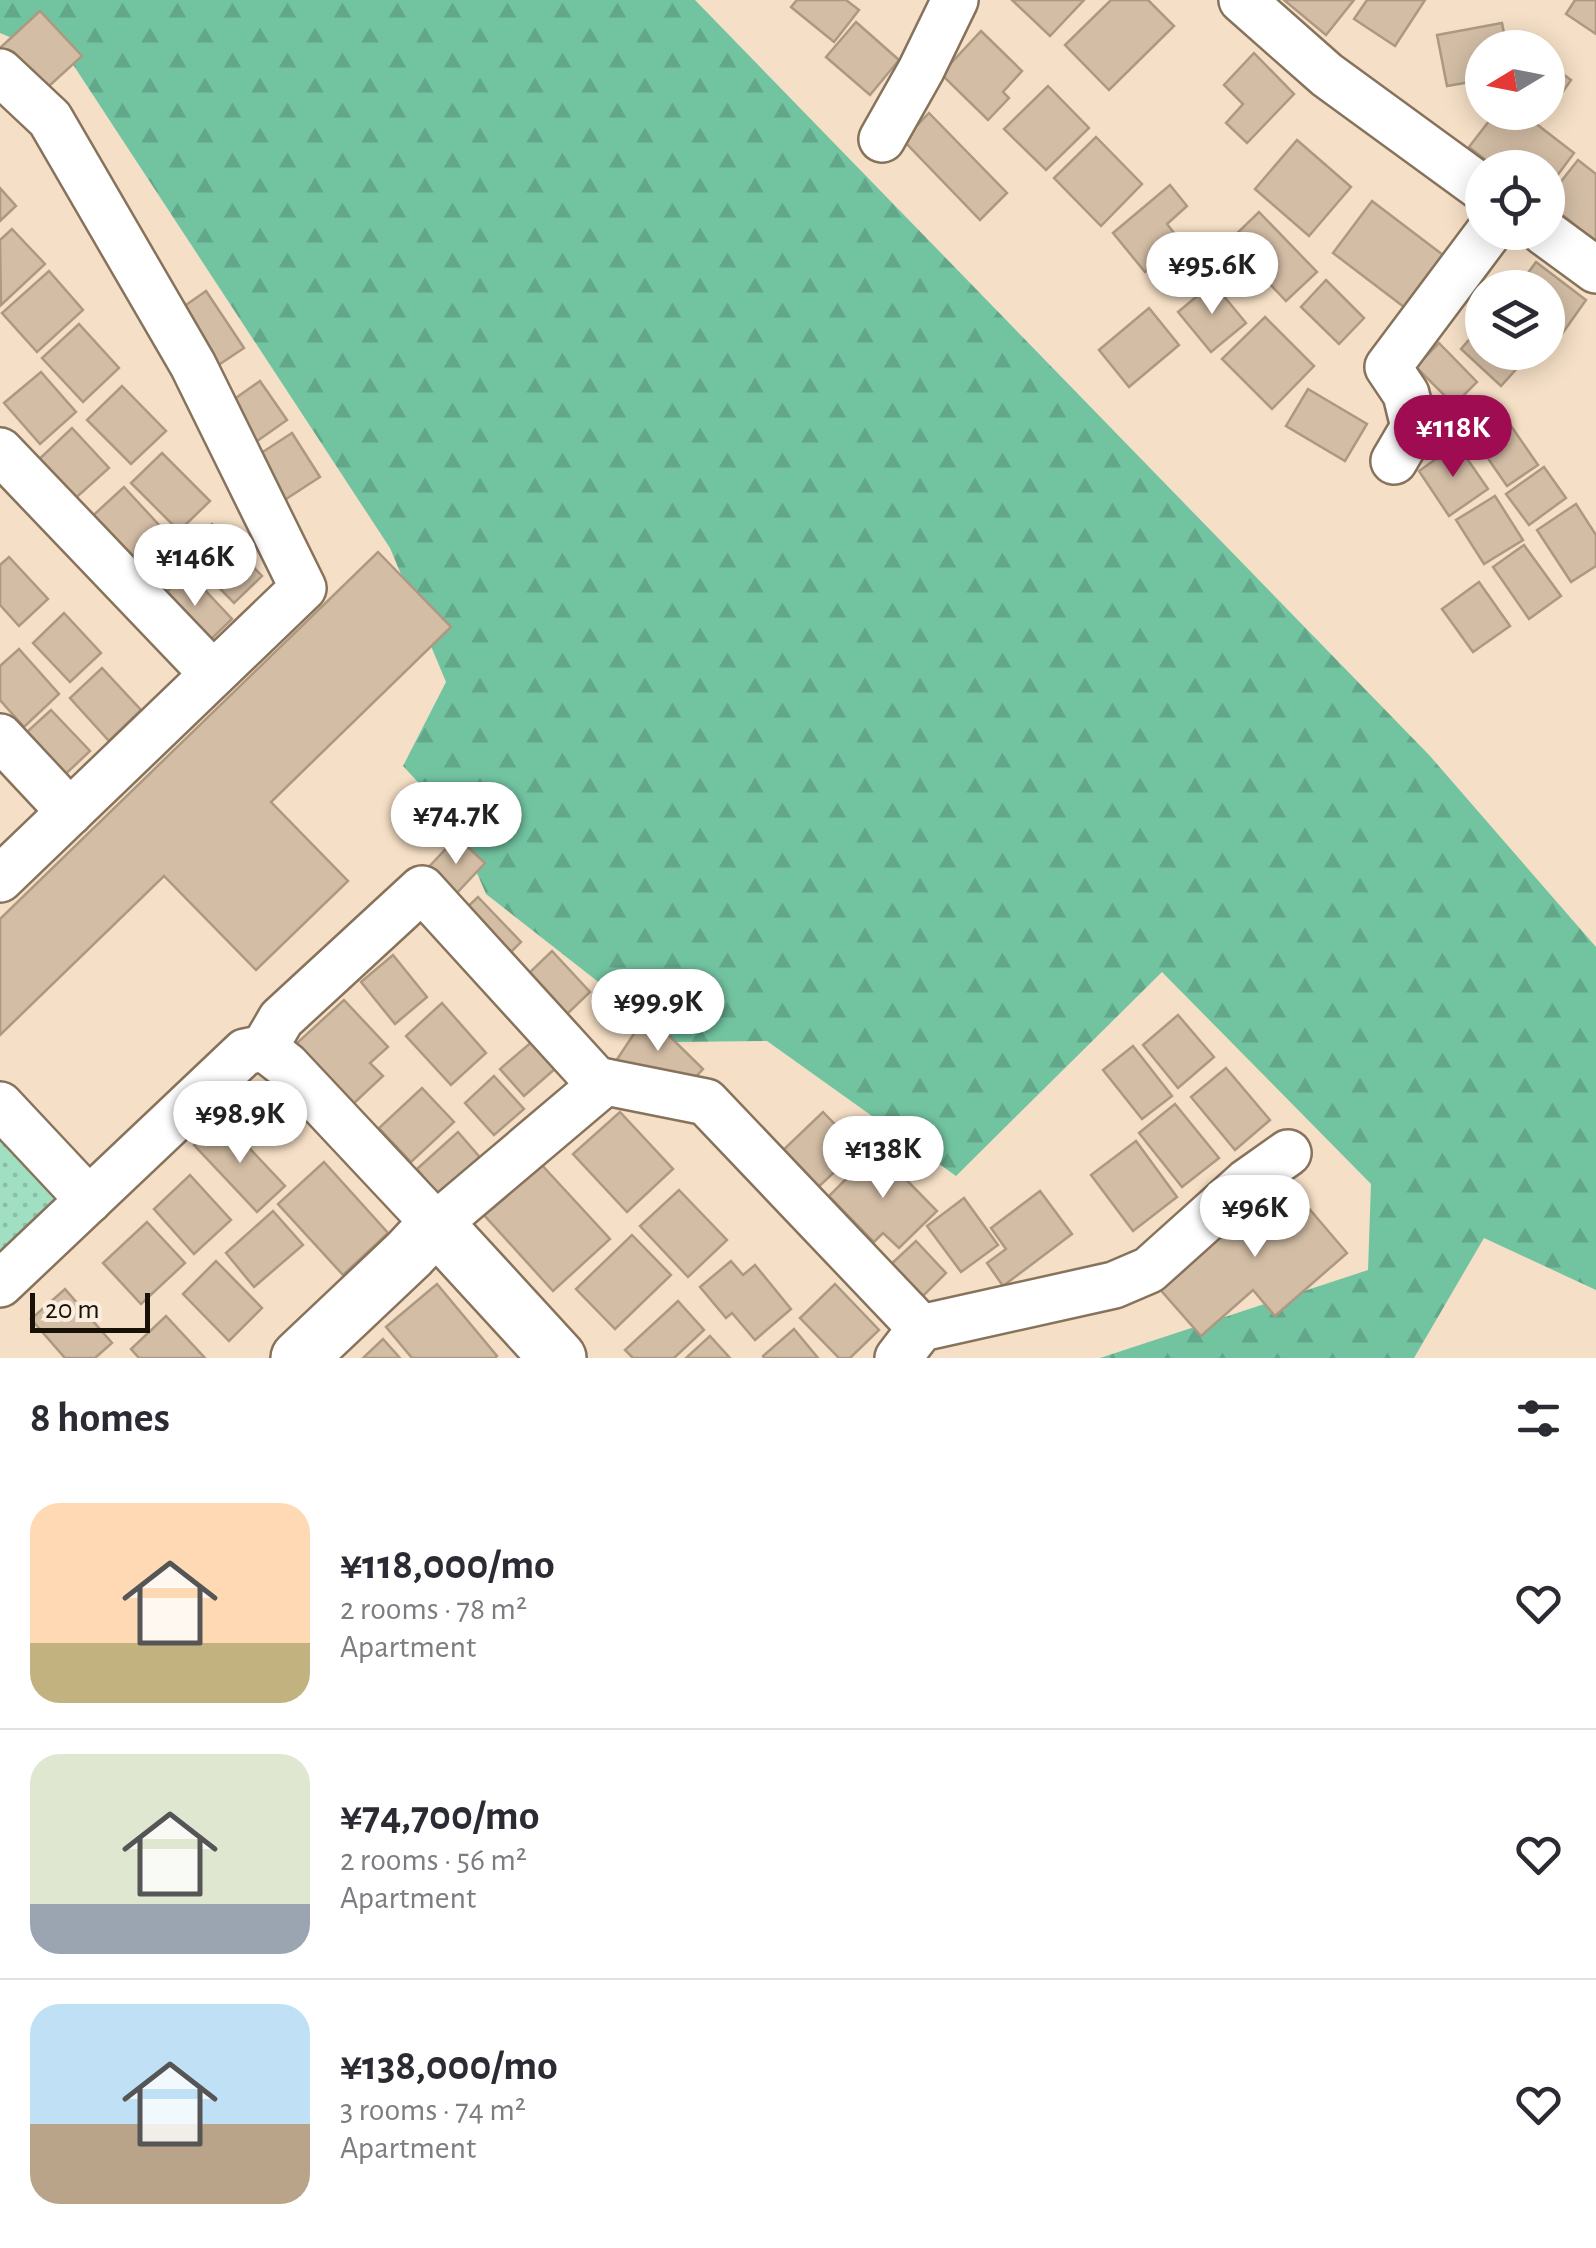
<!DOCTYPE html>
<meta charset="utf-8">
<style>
:root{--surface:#fff;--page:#f2f2f3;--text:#2b2b33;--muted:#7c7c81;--line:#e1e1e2;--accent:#a00c52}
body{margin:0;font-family:"Alegreya Sans",sans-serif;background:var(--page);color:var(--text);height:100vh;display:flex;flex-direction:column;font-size:38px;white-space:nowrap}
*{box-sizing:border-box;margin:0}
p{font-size:32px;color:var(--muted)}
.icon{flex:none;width:55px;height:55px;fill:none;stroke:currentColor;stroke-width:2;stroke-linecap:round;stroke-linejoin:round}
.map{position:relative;height:1358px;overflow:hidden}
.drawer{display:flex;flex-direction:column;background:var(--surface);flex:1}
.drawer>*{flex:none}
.needle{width:65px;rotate:260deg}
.fabs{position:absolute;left:1465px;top:30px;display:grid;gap:20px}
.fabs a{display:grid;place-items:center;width:100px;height:100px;border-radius:50%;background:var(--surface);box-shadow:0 5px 25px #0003;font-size:50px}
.scale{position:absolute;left:30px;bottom:25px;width:120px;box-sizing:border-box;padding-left:10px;border:5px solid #191108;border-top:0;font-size:28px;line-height:35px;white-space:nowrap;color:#191108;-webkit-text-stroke:8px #fceedf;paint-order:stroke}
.price{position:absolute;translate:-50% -85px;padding:0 22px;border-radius:35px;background:#fff;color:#222;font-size:32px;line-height:65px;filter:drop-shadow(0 2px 5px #0008)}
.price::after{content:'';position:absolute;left:50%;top:60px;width:30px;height:22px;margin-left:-15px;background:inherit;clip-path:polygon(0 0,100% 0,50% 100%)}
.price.selected{background:var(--accent);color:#fff}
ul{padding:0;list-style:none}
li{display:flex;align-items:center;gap:30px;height:250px;padding:0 30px}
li+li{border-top:2px solid var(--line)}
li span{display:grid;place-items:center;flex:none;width:280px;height:200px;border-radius:30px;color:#555}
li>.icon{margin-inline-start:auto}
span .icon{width:120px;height:120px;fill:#fffc;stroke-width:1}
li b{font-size:42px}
h2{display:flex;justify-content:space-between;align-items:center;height:120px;padding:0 30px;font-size:42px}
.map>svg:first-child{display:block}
.forest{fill:url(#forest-firs)}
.park{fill:url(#park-dots)}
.building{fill:#d3bda5;stroke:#ad9881;stroke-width:2.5}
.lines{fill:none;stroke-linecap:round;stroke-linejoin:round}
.minor-casing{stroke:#87735c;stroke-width:50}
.tertiary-casing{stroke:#87735c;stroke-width:60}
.minor{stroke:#fff;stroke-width:45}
.tertiary{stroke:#fff;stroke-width:55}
</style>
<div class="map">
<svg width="1596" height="1358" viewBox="0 0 1596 1358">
<defs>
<pattern id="forest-firs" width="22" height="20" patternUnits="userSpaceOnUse" patternTransform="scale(2.5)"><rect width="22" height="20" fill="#72c4a1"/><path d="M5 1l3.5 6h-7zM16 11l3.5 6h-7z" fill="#62a789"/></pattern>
<pattern id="park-dots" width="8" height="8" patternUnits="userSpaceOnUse" patternTransform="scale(2.5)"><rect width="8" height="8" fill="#a1dfc2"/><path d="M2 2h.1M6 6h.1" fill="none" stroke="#8abea5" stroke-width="1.8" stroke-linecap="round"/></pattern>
</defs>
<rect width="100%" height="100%" fill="#f5dfc6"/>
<path class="forest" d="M 0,0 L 695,0 L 1430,756 L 1596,947 L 1596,1290 L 1484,1238 L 1414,1358 L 1100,1358 L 1368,1270 L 1371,1184 L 1162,972 L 956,1176 L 767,1041 L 675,1042 L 486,894 L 455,822 L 403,766 L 446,682 L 390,548 L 72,63 L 0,33 Z"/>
<path class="park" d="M 0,1128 L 60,1191 L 53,1210 L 0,1262 Z"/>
<g class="building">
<path d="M 797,0 L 846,0 L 859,10 L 834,42 L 791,7 Z"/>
<path d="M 1012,0 L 1084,0 L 1050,36 Z"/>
<path d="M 1111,0 L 1148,0 L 1174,26 L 1109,90 L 1065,45 Z"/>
<path d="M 1284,0 L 1354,0 L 1326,35 Z"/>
<path d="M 1367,0 L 1425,0 L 1395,46 L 1354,19 Z"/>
<path d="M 1575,0 L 1596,0 L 1596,34 L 1566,14 Z"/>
<path d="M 40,11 L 82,56 L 37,97 L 0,58 L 0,48 Z"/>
<path d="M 856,22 L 899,60 L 870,95 L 826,57 Z"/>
<path d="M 1502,23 L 1507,48 L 1482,48 L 1482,80 L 1447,86 L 1437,35 Z"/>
<path d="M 981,31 L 1022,71 L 1003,92 L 1009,98 L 988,120 L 941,74 Z"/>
<path d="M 1254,53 L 1294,94 L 1247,143 L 1226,123 L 1243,104 L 1224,85 Z"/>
<path d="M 1548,63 L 1571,80 L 1547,114 L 1545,112 L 1548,112 Z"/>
<path d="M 1048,86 L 1089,128 L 1046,170 L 1004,129 Z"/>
<path d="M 1496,112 L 1521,112 L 1574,153 L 1548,188 L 1548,168 L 1496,168 L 1469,147 Z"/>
<path d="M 929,113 L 1007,193 L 980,220 L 903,140 Z"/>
<path d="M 1096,137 L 1142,184 L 1101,226 L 1054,178 Z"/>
<path d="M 1297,140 L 1351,187 L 1309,236 L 1255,189 Z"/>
<path d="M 1578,160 L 1596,174 L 1596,242 L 1548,203 L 1548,198 Z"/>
<path d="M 1170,185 L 1187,206 L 1167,224 L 1181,242 L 1145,272 L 1113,233 Z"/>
<path d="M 0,188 L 16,206 L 0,221 Z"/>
<path d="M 1372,201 L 1443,255 L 1404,307 L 1333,253 Z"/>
<path d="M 1259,212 L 1317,272 L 1286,301 L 1229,241 Z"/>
<path d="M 12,229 L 45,264 L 1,305 L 0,240 Z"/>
<path d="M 1536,262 L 1586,300 L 1562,334 L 1548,323 L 1548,288 L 1517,288 Z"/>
<path d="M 49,271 L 83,310 L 37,352 L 2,313 Z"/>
<path d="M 1326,280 L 1364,318 L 1339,344 L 1301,307 Z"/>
<path d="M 1213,283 L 1246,323 L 1211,352 L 1178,312 Z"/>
<path d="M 206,291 L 244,348 L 211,370 L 173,314 Z"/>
<path d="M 1149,308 L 1179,345 L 1129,387 L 1099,350 Z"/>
<path d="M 1265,317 L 1314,366 L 1272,409 L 1222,359 Z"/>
<path d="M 79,324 L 119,368 L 83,402 L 42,358 Z"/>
<path d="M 1482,325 L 1482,352 L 1530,354 L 1501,386 L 1461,349 Z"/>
<path d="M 1439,343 L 1477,382 L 1454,405 L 1416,367 Z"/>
<path d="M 41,372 L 76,412 L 40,444 L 4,403 Z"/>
<path d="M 260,381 L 287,420 L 250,446 L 223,407 Z"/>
<path d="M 122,386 L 166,431 L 131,464 L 87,420 Z"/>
<path d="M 1308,389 L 1367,424 L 1345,461 L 1286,426 Z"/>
<path d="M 1509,423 L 1538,465 L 1507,486 L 1478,444 Z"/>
<path d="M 72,428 L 109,468 L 69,504 L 33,465 Z"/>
<path d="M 292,433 L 320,477 L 283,501 L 255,457 Z"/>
<path d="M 1457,444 L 1488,489 L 1449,516 L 1419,471 Z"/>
<path d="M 162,453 L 210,501 L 179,531 L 131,483 Z"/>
<path d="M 1544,467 L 1566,498 L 1529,525 L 1506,494 Z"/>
<path d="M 124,487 L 170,537 L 131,572 L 86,522 Z"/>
<path d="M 1495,496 L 1523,540 L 1484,564 L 1456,520 Z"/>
<path d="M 1576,504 L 1596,535 L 1596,566 L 1571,582 L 1537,530 Z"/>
<path d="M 212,524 L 262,576 L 234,603 L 184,552 Z"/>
<path d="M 1524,545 L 1561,596 L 1529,619 L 1493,567 Z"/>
<path d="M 378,552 L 451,627 L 271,802 L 348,881 L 256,970 L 164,876 L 0,1035 L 0,919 Z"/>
<path d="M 9,557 L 48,599 L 19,626 L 0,605 L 0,565 Z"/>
<path d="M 188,572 L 232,619 L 203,647 L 158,600 Z"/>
<path d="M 1479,582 L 1510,626 L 1473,652 L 1442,609 Z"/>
<path d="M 64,613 L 101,653 L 70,682 L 33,643 Z"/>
<path d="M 19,649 L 59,694 L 24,727 L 0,700 L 0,666 Z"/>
<path d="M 102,668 L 141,710 L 109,741 L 70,698 Z"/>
<path d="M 51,710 L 90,751 L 56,783 L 17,741 Z"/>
<path d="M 457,837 L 485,863 L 454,896 L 426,870 Z"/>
<path d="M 478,897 L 521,942 L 505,958 L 462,912 Z"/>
<path d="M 552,951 L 590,992 L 564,1017 L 527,975 Z"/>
<path d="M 393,955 L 427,997 L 395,1024 L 361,982 Z"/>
<path d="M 344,1000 L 388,1047 L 370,1063 L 383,1076 L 352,1105 L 296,1044 Z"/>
<path d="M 442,1003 L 486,1053 L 451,1085 L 406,1036 Z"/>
<path d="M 647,1014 L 703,1069 L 689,1084 L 614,1064 Z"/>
<path d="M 1178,1015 L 1214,1057 L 1178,1088 L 1143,1045 Z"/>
<path d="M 534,1040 L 557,1067 L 524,1096 L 500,1069 Z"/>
<path d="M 1133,1046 L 1172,1096 L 1142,1119 L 1103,1070 Z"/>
<path d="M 1226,1068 L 1270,1120 L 1235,1150 L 1191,1097 Z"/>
<path d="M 494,1076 L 524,1109 L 494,1135 L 465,1103 Z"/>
<path d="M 422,1088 L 454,1122 L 411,1162 L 379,1128 Z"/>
<path d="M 1175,1104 L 1219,1158 L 1182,1187 L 1139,1133 Z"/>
<path d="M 620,1112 L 673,1169 L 627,1212 L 573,1154 Z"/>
<path d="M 823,1112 L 859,1149 L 813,1192 L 778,1155 Z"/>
<path d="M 222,1119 L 285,1186 L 257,1212 L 194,1145 Z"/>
<path d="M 458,1132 L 483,1161 L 441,1198 L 417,1169 Z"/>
<path d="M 1136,1141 L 1177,1197 L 1133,1231 L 1091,1175 Z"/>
<path d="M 876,1149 L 937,1211 L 899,1248 L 883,1233 L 874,1242 L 829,1196 Z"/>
<path d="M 324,1162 L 388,1233 L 343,1275 L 278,1204 Z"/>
<path d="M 540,1163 L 610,1239 L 553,1291 L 484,1215 Z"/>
<path d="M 190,1175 L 231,1220 L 194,1254 L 154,1209 Z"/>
<path d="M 1283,1178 L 1347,1253 L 1275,1316 L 1253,1290 L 1201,1336 L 1158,1287 Z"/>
<path d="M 679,1190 L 727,1240 L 688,1277 L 640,1226 Z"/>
<path d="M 1040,1191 L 1072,1234 L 1003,1286 L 987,1263 L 1006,1249 L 991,1228 Z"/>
<path d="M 964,1198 L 998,1245 L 961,1272 L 927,1226 Z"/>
<path d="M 273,1211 L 303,1245 L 254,1287 L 226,1253 Z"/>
<path d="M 147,1222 L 185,1263 L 141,1304 L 103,1263 Z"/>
<path d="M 632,1235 L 671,1275 L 615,1329 L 576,1289 Z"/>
<path d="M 916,1241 L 946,1273 L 920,1299 L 889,1266 Z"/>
<path d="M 216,1261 L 262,1308 L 229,1341 L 183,1294 Z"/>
<path d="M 731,1261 L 743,1275 L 755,1265 L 791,1309 L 755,1340 L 732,1313 L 726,1318 L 700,1287 Z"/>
<path d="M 437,1284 L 497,1356 L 495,1358 L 412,1358 L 386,1327 Z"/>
<path d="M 835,1284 L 879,1330 L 850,1358 L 839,1358 L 800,1318 Z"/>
<path d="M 65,1289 L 112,1343 L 95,1358 L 65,1358 L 31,1319 Z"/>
<path d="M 678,1301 L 704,1330 L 674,1358 L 633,1358 L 625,1350 Z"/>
<path d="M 166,1316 L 205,1358 L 139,1358 L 131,1349 Z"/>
<path d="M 794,1329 L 818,1358 L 764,1358 L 763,1356 Z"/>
<path d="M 710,1336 L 730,1358 L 686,1358 Z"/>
<path d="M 383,1339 L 400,1358 L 363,1358 Z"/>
</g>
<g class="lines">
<g class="minor-casing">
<g id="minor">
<path d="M 1242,0 L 1327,75 L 1482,188"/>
<path d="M 0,72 L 50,119 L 193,365 L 303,588 L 0,879"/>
<path d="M 882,139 L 921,70 L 955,0"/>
<path d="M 1544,232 L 1596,270"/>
<path d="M 0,451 L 213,674"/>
<path d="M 1394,461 L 1414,427 L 1406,394 L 1388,367 L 1489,232"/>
<path d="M 0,737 L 70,812"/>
<path d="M 264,1048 L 281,1019 L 422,889 L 596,1080 L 706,1102 L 921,1328"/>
<path d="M 0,1105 L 89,1200"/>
<path d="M 0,1284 L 245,1052 L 264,1048 L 286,1065 L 436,1225 L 605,1082"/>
<path d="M 898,1358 L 921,1328 L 1114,1285 L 1149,1270 L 1247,1182 L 1288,1153"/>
</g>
</g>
<g class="tertiary-casing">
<path id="tertiary" d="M 299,1358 L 409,1254 L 436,1225 L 558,1358"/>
</g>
<use href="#minor" class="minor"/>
<use href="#tertiary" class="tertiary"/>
</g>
</svg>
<div class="fabs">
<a><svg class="needle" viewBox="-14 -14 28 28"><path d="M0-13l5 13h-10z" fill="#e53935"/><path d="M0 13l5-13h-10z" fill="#7c7c81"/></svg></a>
<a><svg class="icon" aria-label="locate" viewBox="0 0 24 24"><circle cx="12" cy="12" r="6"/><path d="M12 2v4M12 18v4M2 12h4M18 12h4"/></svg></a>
<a><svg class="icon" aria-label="layers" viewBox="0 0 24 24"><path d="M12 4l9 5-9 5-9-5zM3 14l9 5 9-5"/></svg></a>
</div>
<div class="scale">20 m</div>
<b class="price" style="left:1212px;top:317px">¥95.6K</b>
<b class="price selected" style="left:1453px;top:480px">¥118K</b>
<b class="price" style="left:195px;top:609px">¥146K</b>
<b class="price" style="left:456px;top:867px">¥74.7K</b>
<b class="price" style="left:658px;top:1054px">¥99.9K</b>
<b class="price" style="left:240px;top:1166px">¥98.9K</b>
<b class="price" style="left:883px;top:1201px">¥138K</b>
<b class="price" style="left:1255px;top:1260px">¥96K</b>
</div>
<section class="drawer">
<h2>8 homes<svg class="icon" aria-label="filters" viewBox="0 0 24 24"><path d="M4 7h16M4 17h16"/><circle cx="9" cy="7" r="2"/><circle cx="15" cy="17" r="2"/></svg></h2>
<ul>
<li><span style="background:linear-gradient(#ffd9b3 70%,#c2b280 0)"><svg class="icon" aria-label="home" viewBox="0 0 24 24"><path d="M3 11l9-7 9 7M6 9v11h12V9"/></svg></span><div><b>¥118,000/mo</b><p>2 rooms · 78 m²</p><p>Apartment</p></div><svg class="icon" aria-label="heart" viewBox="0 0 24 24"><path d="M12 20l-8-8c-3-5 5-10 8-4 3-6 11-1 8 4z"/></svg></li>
<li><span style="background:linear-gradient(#dfe7d0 75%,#9aa5b1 0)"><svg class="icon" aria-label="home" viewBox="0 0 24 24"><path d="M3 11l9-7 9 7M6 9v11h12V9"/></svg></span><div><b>¥74,700/mo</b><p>2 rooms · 56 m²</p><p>Apartment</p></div><svg class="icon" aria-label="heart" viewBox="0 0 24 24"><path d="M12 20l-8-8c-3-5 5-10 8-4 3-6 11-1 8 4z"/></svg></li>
<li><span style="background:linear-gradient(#bfe0f5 60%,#b9a48a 0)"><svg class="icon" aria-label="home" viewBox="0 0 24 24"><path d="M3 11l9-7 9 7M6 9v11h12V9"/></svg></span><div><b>¥138,000/mo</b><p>3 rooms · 74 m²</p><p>Apartment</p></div><svg class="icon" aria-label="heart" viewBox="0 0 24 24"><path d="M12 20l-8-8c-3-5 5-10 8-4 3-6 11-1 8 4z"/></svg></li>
</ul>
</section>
